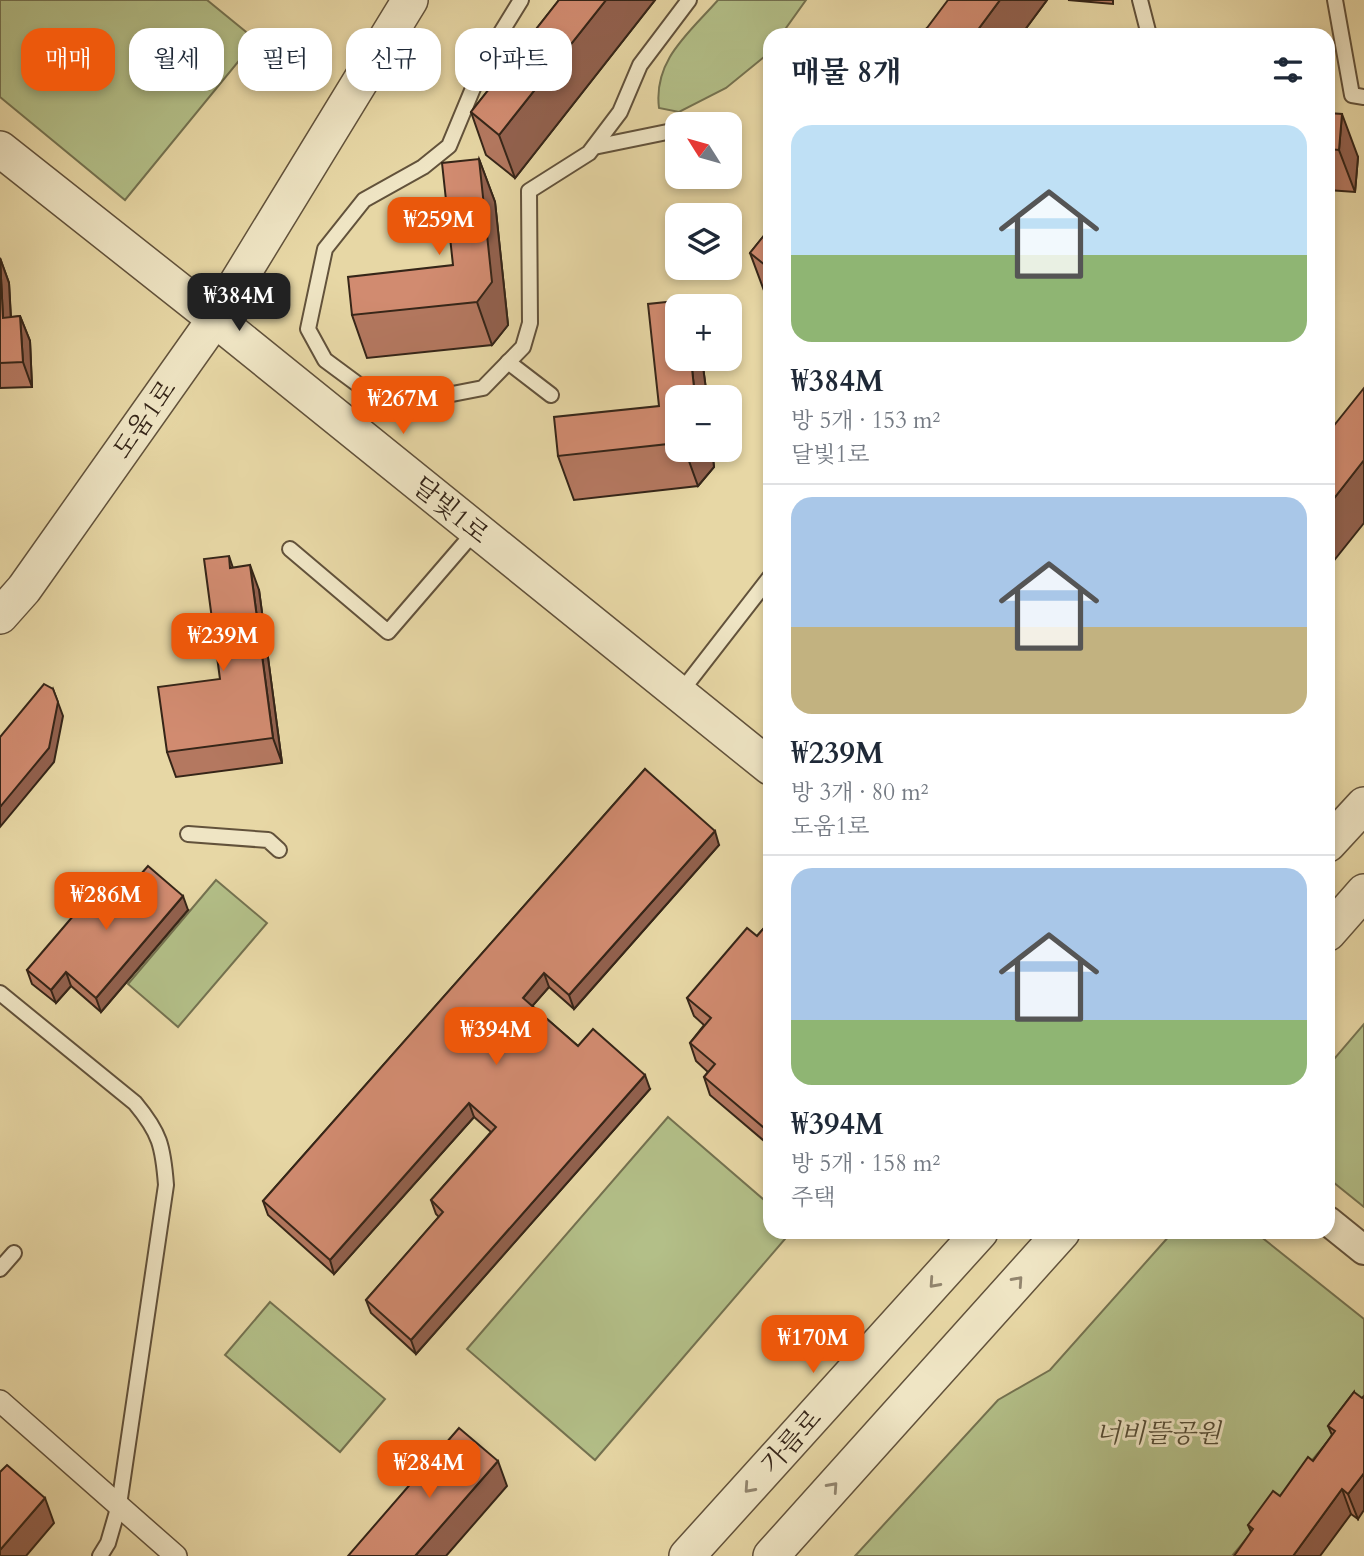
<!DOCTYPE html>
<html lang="ko">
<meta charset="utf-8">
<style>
:root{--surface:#fff;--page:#f2f2f3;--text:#1f2937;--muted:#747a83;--line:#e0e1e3;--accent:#ea580c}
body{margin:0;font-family:Cardo,"Noto Serif KR",serif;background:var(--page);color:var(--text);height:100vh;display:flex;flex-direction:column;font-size:26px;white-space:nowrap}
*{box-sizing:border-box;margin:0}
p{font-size:23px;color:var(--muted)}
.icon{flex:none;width:38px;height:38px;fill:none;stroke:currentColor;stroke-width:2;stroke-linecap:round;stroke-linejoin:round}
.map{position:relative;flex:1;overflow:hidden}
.details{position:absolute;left:763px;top:28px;width:572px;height:1211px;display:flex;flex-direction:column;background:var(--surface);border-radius:21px;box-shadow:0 4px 10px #0003}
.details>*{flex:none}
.hud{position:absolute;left:21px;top:28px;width:637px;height:63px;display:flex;gap:14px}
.needle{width:46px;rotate:307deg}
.fabs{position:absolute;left:665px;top:112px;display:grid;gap:14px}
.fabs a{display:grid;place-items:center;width:77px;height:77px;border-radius:14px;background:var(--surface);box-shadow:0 4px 10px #0003;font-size:35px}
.price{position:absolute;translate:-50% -60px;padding:0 16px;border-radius:14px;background:var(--accent);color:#fff;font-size:23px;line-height:46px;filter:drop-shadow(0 2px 4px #0008)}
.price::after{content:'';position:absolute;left:50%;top:42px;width:21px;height:16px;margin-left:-10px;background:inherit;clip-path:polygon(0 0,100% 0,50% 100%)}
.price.on{background:#222;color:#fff}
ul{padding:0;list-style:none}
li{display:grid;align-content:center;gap:14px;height:371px;padding:0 28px}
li+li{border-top:2px solid var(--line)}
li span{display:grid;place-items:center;height:217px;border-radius:21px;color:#555}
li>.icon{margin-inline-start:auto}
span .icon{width:126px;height:126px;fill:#fffc;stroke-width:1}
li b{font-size:30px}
h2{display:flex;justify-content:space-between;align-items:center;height:84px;padding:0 28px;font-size:30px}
.pill{padding:0 24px;border-radius:21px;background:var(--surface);box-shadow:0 4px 10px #0003;font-size:24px;line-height:63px}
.pill.on{background:var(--accent);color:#fff}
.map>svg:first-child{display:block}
.green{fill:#b3bf88;stroke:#747250;stroke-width:2}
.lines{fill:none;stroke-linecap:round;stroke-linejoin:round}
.service-casing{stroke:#62523b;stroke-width:18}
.pedestrian-casing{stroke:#62523b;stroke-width:24}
.minor-casing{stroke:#62523b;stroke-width:32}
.tertiary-casing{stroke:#62523b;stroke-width:38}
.service{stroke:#efe5c4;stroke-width:14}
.pedestrian{stroke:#efe5c4;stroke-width:21}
.minor{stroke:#efe5c4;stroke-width:28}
.tertiary{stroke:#efe5c4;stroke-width:35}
.wall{fill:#b47860;stroke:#352518;stroke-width:2}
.shaded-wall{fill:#92614e;stroke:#352518;stroke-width:2}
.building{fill:#d18b70;stroke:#352518;stroke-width:2}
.oneway{stroke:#92856e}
.labels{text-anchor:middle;stroke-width:6;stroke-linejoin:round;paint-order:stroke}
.street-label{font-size:26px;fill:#352518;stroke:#efe5c4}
.park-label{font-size:26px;font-style:italic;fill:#544c34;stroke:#efe5c4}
</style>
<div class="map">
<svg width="1364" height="1556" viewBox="0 0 1364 1556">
<rect width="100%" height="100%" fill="#e7d7a5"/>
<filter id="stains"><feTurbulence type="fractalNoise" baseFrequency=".00286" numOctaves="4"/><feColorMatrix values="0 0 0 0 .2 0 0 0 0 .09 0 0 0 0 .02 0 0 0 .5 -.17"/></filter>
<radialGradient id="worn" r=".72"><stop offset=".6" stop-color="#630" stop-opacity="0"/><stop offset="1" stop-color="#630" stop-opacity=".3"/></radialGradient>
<g class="green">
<path d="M 0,0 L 207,0 L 256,40 L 125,200 L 0,97 Z"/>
<path d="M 718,0 L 806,0 L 781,35 L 770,35 L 770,50 L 764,57 L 726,88 L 679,112 L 659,108 C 653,60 689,33 718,0 Z"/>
<path d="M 216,880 L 267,923 L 178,1027 L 128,984 Z"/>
<path d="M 1364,1024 L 1364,1207 L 1328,1178 L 1328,1066 Z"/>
<path d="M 668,1117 L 770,1205 L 770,1232 L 791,1232 L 595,1460 L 467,1349 Z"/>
<path d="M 1179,1232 L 1255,1232 L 1364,1319 L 1364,1398 L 1232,1556 L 855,1556 L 998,1400 L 1050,1370 L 1171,1234 Z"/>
<path d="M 270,1302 L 385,1399 L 340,1452 L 225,1355 Z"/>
</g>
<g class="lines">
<g class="service-casing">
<g id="service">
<path d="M 521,0 L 486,57 L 449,146 L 423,167 L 364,200 L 325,249 L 308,329 L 325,360 L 375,397 L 447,395 L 483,388 L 523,347 L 530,323 L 529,191 L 589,153 L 620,112 L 640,65 L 689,0"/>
<path d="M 1140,0 L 1149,35"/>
<path d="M 1335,0 L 1352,95 L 1364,97"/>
<path d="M 594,147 L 677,130"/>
<path d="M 508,362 L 551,395"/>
<path d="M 290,549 L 388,632 L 476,530"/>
<path d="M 680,693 L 770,577"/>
<path d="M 188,834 L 268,840 L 279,850"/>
<path d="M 0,993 L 135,1103 C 160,1133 163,1146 166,1185 L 119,1505 L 108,1543 L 100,1556"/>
<path d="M 0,1269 L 14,1253"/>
</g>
</g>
<g class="pedestrian-casing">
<path id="pedestrian" d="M 0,1401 L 176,1556"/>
</g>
<g class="minor-casing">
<path id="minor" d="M 1328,1221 L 1364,1250"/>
</g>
<g class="tertiary-casing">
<g id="tertiary">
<path d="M 0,149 L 215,319 L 770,767"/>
<path d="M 0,616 L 24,589 L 215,319 L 410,0"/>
<path d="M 1328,844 L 1364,805"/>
<path d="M 1328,933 L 1364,892"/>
<path d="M 687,1556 L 980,1232"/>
<path d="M 771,1556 L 1062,1232"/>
</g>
</g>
<use href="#service" class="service"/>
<use href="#pedestrian" class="pedestrian"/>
<use href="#minor" class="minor"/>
<use href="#tertiary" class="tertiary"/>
</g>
<g class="wall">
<path d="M 559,0 L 655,0 L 515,178 L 486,155 L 471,112 Z"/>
<path d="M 1047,0 L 1021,35 L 930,35 L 927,28 Z"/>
<path d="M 1068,0 L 1113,0 L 1113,4 Z"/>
<path d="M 1328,113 L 1358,157 L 1355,192 L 1328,190 Z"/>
<path d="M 479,159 L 495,202 L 508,325 L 492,345 L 367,358 L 352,315 L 453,265 Z"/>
<path d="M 770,228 L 770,299 L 766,296 L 750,253 Z"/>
<path d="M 0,258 L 9,283 L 11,317 L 20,316 L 30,341 L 32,387 L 0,388 Z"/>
<path d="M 677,359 L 702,359 L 707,397 L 677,397 L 677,450 L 712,450 L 714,467 L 698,486 L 574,500 L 558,456 L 659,406 Z"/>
<path d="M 229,556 L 233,568 L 259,590 L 282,763 L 176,777 L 167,752 L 220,679 Z"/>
<path d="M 645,769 L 719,845 L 574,1009 L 549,987 L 532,1006 L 578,1046 L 650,1089 L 416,1354 L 371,1313 L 366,1300 L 439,1217 L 436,1214 L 431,1200 L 491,1132 L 474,1117 L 334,1274 L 268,1215 L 263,1201 Z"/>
<path d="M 127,890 L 188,910 L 101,1012 L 71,986 L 56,1003 L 32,984 L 27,970 Z"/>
<path d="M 770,921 L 770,1146 L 710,1095 L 704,1077 L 708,1072 L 696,1061 L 690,1043 L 704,1025 L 694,1016 L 687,998 L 757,936 Z"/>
<path d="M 1354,1392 L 1358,1519 L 1351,1514 L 1251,1532 L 1248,1525 L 1280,1496 L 1313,1461 L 1332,1435 L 1328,1426 Z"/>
</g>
<g class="shaded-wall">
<path d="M 606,0 L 655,0 L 515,178 L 499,135 Z"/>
<path d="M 1000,0 L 1047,0 L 1021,35 L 974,35 Z"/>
<path d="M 1342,114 L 1358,157 L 1355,192 L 1339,150 Z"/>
<path d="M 479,159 L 495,202 L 508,325 L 492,345 L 477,302 Z"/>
<path d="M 0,258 L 9,283 L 12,343 L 3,318 Z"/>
<path d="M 20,316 L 30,341 L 32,387 L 23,362 Z"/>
<path d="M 691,359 L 702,359 L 707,397 L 695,397 Z"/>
<path d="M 685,450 L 712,450 L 714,467 L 698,486 Z"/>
<path d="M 1364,460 L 1364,523 L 1328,568 L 1328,506 Z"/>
<path d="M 250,565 L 259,590 L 282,763 L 273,738 Z"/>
<path d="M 53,689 L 63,716 L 54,762 L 0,827 L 0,807 Z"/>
<path d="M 715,831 L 719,845 L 574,1009 L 569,995 Z"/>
<path d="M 183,896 L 188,910 L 101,1012 L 96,998 Z"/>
<path d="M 66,972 L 71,986 L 56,1003 L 51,990 Z"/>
<path d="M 544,973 L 549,987 L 528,1011 L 523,998 Z"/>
<path d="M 645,1075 L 650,1089 L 416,1354 L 411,1340 Z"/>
<path d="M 469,1103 L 474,1117 L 334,1274 L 330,1260 Z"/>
<path d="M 498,1461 L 507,1486 L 446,1556 L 415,1556 Z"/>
<path d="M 1364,1473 L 1364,1510 L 1358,1519 L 1348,1494 Z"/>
<path d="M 1342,1489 L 1351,1514 L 1320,1556 L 1293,1556 Z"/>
<path d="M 45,1498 L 54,1523 L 26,1556 L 0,1556 L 0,1550 Z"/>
</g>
<g class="building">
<path d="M 559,0 L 606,0 L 499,135 L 471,112 Z"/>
<path d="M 948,0 L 1000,0 L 974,35 L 937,35 L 927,28 Z"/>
<path d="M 1328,113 L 1342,114 L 1339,150 L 1328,149 Z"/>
<path d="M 479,159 L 492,282 L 477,302 L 352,315 L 348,277 L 453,265 L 442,163 Z"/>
<path d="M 770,228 L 770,269 L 750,253 Z"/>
<path d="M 0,258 L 3,318 L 20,316 L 23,362 L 0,363 Z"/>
<path d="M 685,300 L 686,306 L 677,306 L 677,359 L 691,359 L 695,397 L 677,397 L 677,443 L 558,456 L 554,417 L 659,406 L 648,304 Z"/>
<path d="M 1364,388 L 1364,460 L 1328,506 L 1328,433 Z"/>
<path d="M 229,556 L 230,568 L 250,565 L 273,738 L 167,752 L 158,687 L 220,679 L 204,559 Z"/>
<path d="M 44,684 L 53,689 L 58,702 L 49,748 L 0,807 L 0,737 Z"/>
<path d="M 645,769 L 715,831 L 569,995 L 544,973 L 523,998 L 578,1046 L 593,1029 L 645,1075 L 411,1340 L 366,1300 L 443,1212 L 431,1200 L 496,1127 L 469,1103 L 330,1260 L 263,1201 Z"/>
<path d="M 148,866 L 183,896 L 96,998 L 66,972 L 51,990 L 27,970 L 109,874 L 127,890 Z"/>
<path d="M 770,921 L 770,1133 L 704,1077 L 715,1064 L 690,1043 L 711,1018 L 687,998 L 747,928 L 757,936 Z"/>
<path d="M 1354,1392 L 1362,1398 L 1364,1396 L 1364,1473 L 1348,1494 L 1342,1489 L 1293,1556 L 1234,1556 L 1253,1529 L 1248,1525 L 1273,1491 L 1280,1496 L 1308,1457 L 1313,1461 L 1335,1431 L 1328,1426 Z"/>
<path d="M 459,1428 L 498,1461 L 415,1556 L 348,1556 Z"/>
<path d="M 7,1465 L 45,1498 L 0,1550 L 0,1472 Z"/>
</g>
<defs><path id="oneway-chevron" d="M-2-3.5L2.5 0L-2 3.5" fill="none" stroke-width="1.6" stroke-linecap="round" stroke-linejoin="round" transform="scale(1.75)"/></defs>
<g class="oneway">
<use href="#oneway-chevron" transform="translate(1018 1281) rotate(-48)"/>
<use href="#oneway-chevron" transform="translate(934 1283) rotate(132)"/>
<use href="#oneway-chevron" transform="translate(833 1487) rotate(-48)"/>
<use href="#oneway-chevron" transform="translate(749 1488) rotate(132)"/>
</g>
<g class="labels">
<g class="street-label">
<text transform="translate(144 419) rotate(-55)" y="9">도움1로</text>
<text transform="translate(451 510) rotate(39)" y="9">달빛1로</text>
<text transform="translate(791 1441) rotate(-48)" y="9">가름로</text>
</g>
<g class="park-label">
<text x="1158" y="1442">너비뜰공원</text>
</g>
</g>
<rect width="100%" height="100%" filter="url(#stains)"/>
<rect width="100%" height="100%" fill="url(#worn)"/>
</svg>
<div class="fabs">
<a><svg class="needle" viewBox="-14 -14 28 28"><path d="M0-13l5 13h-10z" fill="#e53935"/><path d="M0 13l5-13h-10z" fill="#747a83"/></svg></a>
<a><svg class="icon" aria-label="layers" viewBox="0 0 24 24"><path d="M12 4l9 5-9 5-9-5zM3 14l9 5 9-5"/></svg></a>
<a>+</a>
<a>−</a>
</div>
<b class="price" style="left:439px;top:257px">₩259M</b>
<b class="price on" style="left:239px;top:333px">₩384M</b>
<b class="price" style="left:403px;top:436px">₩267M</b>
<b class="price" style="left:223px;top:673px">₩239M</b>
<b class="price" style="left:106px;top:932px">₩286M</b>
<b class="price" style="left:496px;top:1067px">₩394M</b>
<b class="price" style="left:813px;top:1375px">₩170M</b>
<b class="price" style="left:429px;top:1500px">₩284M</b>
<div class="hud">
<a class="pill on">매매</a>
<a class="pill">월세</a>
<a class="pill">필터</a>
<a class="pill">신규</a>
<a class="pill">아파트</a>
</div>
<section class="details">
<h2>매물 8개<svg class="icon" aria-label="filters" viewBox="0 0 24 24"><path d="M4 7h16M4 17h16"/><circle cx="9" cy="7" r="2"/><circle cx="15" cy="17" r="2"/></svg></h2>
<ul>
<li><span style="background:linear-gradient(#bfe0f5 60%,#8fb573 0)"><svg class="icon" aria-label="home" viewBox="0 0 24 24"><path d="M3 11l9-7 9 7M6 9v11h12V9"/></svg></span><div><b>₩384M</b><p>방 5개 · 153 m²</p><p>달빛1로</p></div></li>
<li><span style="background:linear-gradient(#a9c7e8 60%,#c2b280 0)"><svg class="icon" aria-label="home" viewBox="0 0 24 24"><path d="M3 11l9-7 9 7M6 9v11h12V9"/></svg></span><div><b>₩239M</b><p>방 3개 · 80 m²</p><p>도움1로</p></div></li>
<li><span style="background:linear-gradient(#a9c7e8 70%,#8fb573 0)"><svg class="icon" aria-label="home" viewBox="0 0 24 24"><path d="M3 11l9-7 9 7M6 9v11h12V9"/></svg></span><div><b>₩394M</b><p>방 5개 · 158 m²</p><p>주택</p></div></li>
</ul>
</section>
</div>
